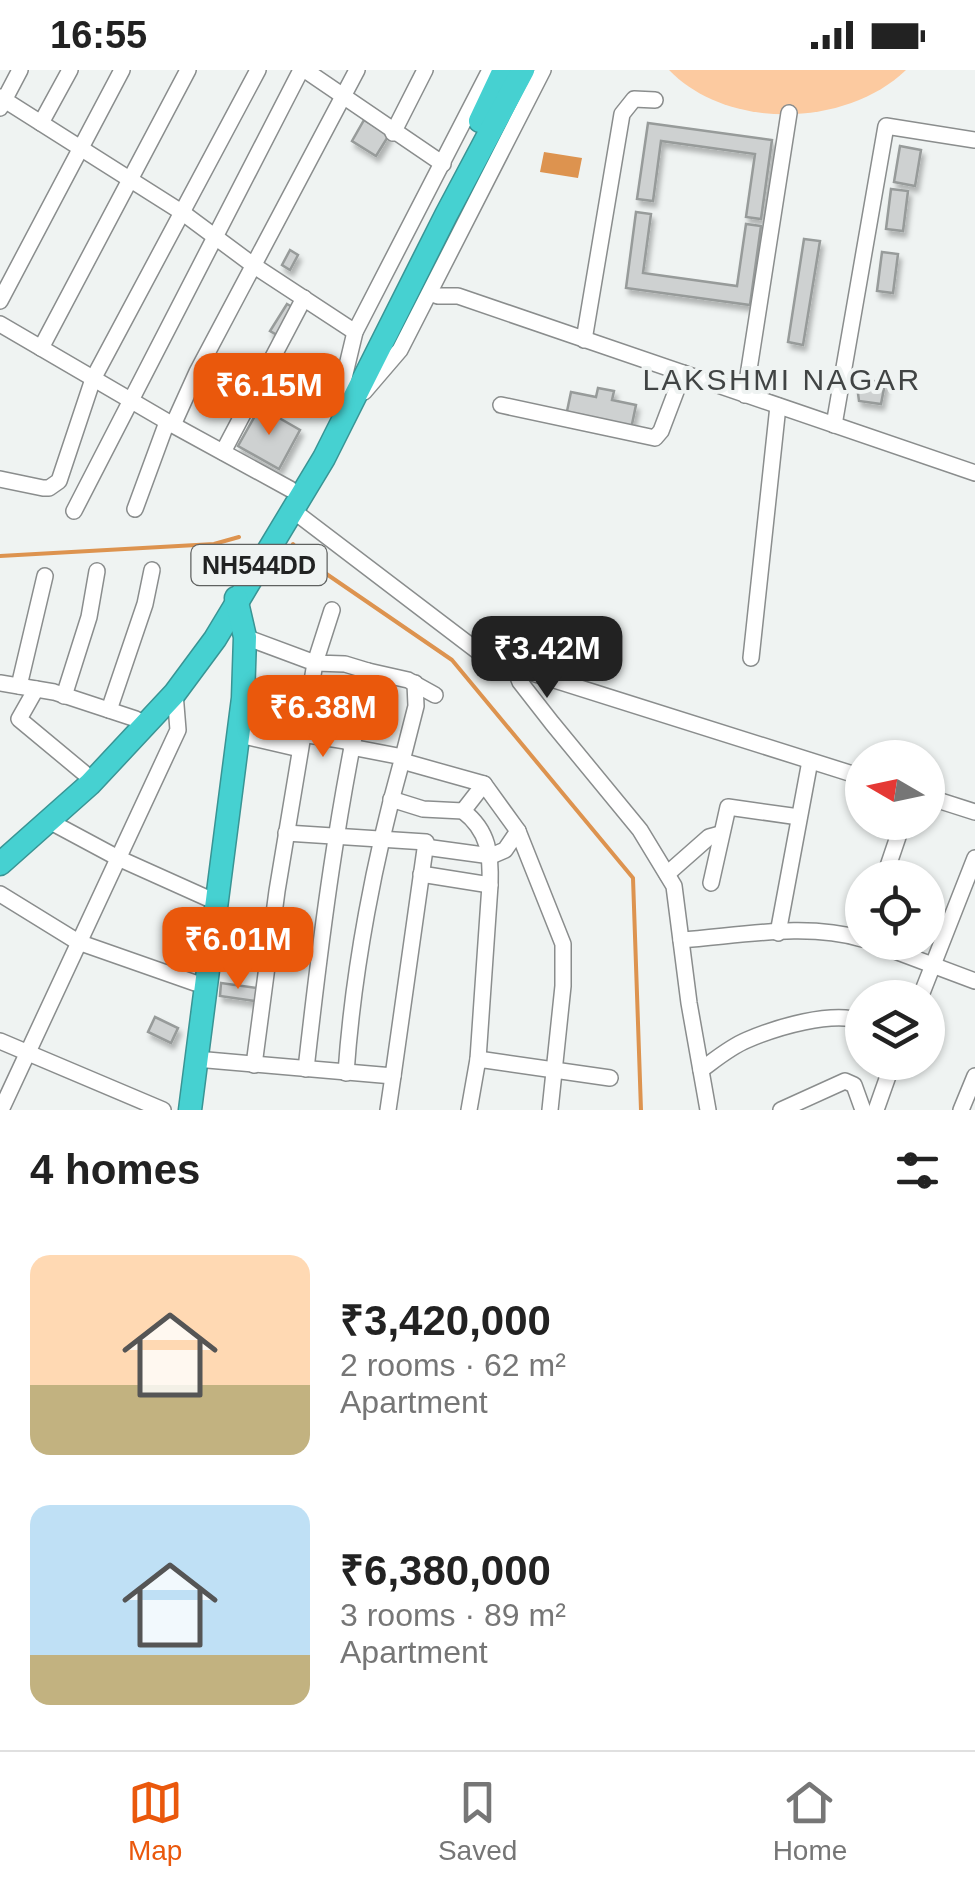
<!DOCTYPE html>
<meta charset="utf-8">
<style>
:root{--surface:#fff;--page:#f2f2f2;--text:#222;--muted:#767676;--line:#e0e0e0;--accent:#ea580c}
body{margin:0;font-family:Helvetica,sans-serif;background:var(--page);color:var(--text);height:100vh;display:flex;flex-direction:column;font-size:38px;white-space:nowrap}
*{box-sizing:border-box;margin:0}
p{font-size:32px;color:var(--muted)}
.icon{flex:none;width:55px;height:55px;fill:none;stroke:currentColor;stroke-width:2;stroke-linecap:round;stroke-linejoin:round}
.map{position:relative;height:1040px;overflow:hidden}
.panel{display:flex;flex-direction:column;background:var(--surface);flex:1}
.panel>*{flex:none}
.needle{width:65px;rotate:279deg}
.fabs{position:absolute;left:845px;top:670px;display:grid;gap:20px}
.fabs a{display:grid;place-items:center;width:100px;height:100px;border-radius:50%;background:var(--surface);box-shadow:0 2px 8px #0004;font-size:50px}
.price{position:absolute;translate:-50% -85px;padding:0 22px;border-radius:20px;background:var(--accent);color:#fff;font-size:32px;line-height:65px;filter:drop-shadow(0 2px 5px #0008)}
.price::after{content:'';position:absolute;left:50%;top:60px;width:30px;height:22px;margin-left:-15px;background:inherit;clip-path:polygon(0 0,100% 0,50% 100%)}
.price.current{background:#222;color:#fff}
ul{padding:0;list-style:none}
li{display:flex;align-items:center;gap:30px;height:250px;padding:0 30px}
li span{display:grid;place-items:center;flex:none;width:280px;height:200px;border-radius:20px;color:#555}
li>.icon{margin-inline-start:auto}
span .icon{width:120px;height:120px;fill:#fffc;stroke-width:1}
li b{font-size:42px}
h2{display:flex;justify-content:space-between;align-items:center;height:120px;padding:0 30px;font-size:42px}
.status{display:flex;justify-content:space-between;align-items:center;height:70px;padding:0 50px;background:var(--surface);direction:ltr}
.status svg{height:28px;fill:currentColor}
.menu{display:flex;justify-content:space-around;align-items:center;height:140px;border-top:2px solid var(--line);background:var(--surface);font-size:28px;color:var(--muted)}
.menu a{display:grid;justify-items:center;gap:5px}
.menu .current{color:var(--accent)}
.map>svg:first-child{display:block}
.green{fill:#fccaa0}
.water{fill:#dd934f}
.lines{fill:none;stroke-linecap:round;stroke-linejoin:round}
.stream{stroke:#dd934f;stroke-width:4}
.building{fill:#ced1d1;stroke:#979b9a;stroke-width:2.5;filter:url(#shadow)}
.minor-casing{stroke:#8a8d8d;stroke-width:18}
.highway-casing{stroke:#399494;stroke-width:25}
.minor{stroke:#fff;stroke-width:15}
.highway{stroke:#46d1d1;stroke-width:22}
.labels{text-anchor:middle;stroke-width:8;stroke-linejoin:round;paint-order:stroke}
.shield{fill:#eff3f2;stroke:#5f6160;stroke-width:2.5}
.shield-label{font-size:25px;font-weight:bold;fill:#212222}
.neighbourhood-label{font-size:30px;letter-spacing:2.5px;fill:#414444;stroke:#eff3f2}
</style>
<div class="status"><b>16:55</b><svg viewBox="0 0 49 12"><path d="M0 12V9h3v3zM5 12V6h3v6zM10 12V3h3v9zM15 12V0h3v12zM26 1h20v11H26zM47 4h2v5h-2z"/></svg></div>
<div class="map">
<svg width="975" height="1040" viewBox="0 0 975 1040">
<defs>
<filter id="shadow"><feDropShadow dx="3" dy="5.5" stdDeviation="2.5" flood-color="#0004"/></filter>
</defs>
<rect width="100%" height="100%" fill="#eff3f2"/>
<path class="green" d="M 669,0 L 906,0 C 847,57 728,61 669,0 Z"/>
<path class="water" d="M 544,82 L 582,88 L 578,108 L 540,102 Z"/>
<g class="lines">
<g class="stream">
<path d="M 293,474 L 309,492 L 452,590 L 633,808 L 641,1040"/>
<path d="M 0,486 L 214,474 L 239,467"/>
</g>
</g>
<g class="building">
<path d="M 364,50 L 389,65 L 376,86 L 352,71 Z"/>
<path d="M 648,53 L 772,70 L 761,149 L 746,147 L 755,84 L 661,71 L 653,131 L 637,129 Z"/>
<path d="M 900,76 L 921,80 L 915,116 L 894,112 Z"/>
<path d="M 891,119 L 908,121 L 903,161 L 886,159 Z"/>
<path d="M 636,142 L 651,144 L 643,203 L 737,216 L 746,154 L 761,156 L 750,235 L 626,218 Z"/>
<path d="M 804,169 L 820,171 L 803,275 L 788,272 Z"/>
<path d="M 290,180 L 298,185 L 290,200 L 282,195 Z"/>
<path d="M 882,182 L 898,184 L 893,223 L 877,221 Z"/>
<path d="M 287,234 L 296,239 L 279,266 L 270,261 Z"/>
<path d="M 862,309 L 885,313 L 881,334 L 859,331 L 857,316 L 861,316 Z"/>
<path d="M 598,318 L 614,321 L 612,330 L 636,335 L 631,359 L 566,346 L 571,322 L 596,327 Z"/>
<path d="M 260,337 L 300,360 L 279,399 L 238,376 Z"/>
<path d="M 257,647 L 294,653 L 291,670 L 254,663 Z"/>
<path d="M 221,913 L 257,918 L 255,931 L 220,926 Z"/>
<path d="M 155,947 L 178,958 L 171,973 L 148,962 Z"/>
</g>
<g class="lines">
<g class="minor-casing">
<g id="minor">
<path d="M 305,0 L 443,94"/>
<path d="M 0,27 L 183,143 L 253,195 L 355,262"/>
<path d="M 0,38 L 20,0"/>
<path d="M 41,53 L 70,0"/>
<path d="M 393,63 L 425,0"/>
<path d="M 430,223 L 438,226 L 458,226 L 975,403"/>
<path d="M 0,231 L 122,0"/>
<path d="M 0,254 L 173,355 L 290,419"/>
<path d="M 584,270 L 622,44 L 634,29 L 655,30"/>
<path d="M 41,278 L 188,0"/>
<path d="M 364,322 L 400,280 L 543,0"/>
<path d="M 745,325 L 789,43"/>
<path d="M 338,333 L 355,262 L 490,0"/>
<path d="M 501,335 L 655,368 L 661,361 L 683,303"/>
<path d="M 173,355 L 197,302 L 357,0"/>
<path d="M 834,355 L 886,56 L 975,70"/>
<path d="M 223,382 L 304,228"/>
<path d="M 0,409 L 43,418 L 49,418 L 59,411 L 93,309 L 258,0"/>
<path d="M 135,439 L 167,352"/>
<path d="M 291,439 L 488,589 L 862,707"/>
<path d="M 74,441 L 301,0"/>
<path d="M 245,567 L 315,593 L 277,821 L 254,995"/>
<path d="M 751,588 L 778,336"/>
<path d="M 514,597 L 520,612 L 552,653 L 640,760 L 674,816 L 689,933 L 708,1040"/>
<path d="M 368,601 L 408,610 L 435,625"/>
<path d="M 0,613 L 54,622 L 136,649"/>
<path d="M 19,616 L 45,506"/>
<path d="M 36,619 L 19,649 L 84,703"/>
<path d="M 64,626 L 89,547 L 97,501"/>
<path d="M 109,640 L 145,534 L 152,500"/>
<path d="M 302,664 L 352,672"/>
<path d="M 240,665 L 300,679"/>
<path d="M 403,687 L 416,636 L 415,613"/>
<path d="M 402,691 L 484,714"/>
<path d="M 928,727 L 975,742"/>
<path d="M 391,729 L 423,739 L 463,741 L 484,714 L 518,761 L 563,874 L 563,916 L 550,1040"/>
<path d="M 463,741 C 489,761 491,785 490,815"/>
<path d="M 49,751 L 118,788 L 207,828"/>
<path d="M 425,777 L 491,786 L 505,780 L 518,761"/>
<path d="M 421,804 L 490,815 L 478,989"/>
<path d="M 667,804 L 709,767 L 720,764"/>
<path d="M 884,808 L 903,752"/>
<path d="M 711,813 L 728,737 L 799,747"/>
<path d="M 0,824 L 78,872 L 195,913"/>
<path d="M 778,863 L 810,691"/>
<path d="M 681,870 C 739,866 806,852 862,869"/>
<path d="M 871,872 L 975,911"/>
<path d="M 920,928 L 975,788"/>
<path d="M 0,971 L 163,1040"/>
<path d="M 196,989 L 393,1006 L 426,772 L 286,763"/>
<path d="M 306,999 C 321,865 338,732 368,601 L 345,594 L 315,593 L 332,540"/>
<path d="M 701,1000 C 716,989 730,977 747,970 C 777,957 831,941 862,951"/>
<path d="M 346,1003 C 353,900 375,785 403,687 L 351,677"/>
<path d="M 1,1040 L 178,660 L 175,623"/>
<path d="M 388,1040 L 393,1006"/>
<path d="M 469,1040 L 478,989 L 610,1008"/>
<path d="M 781,1040 L 845,1011 L 854,1015 L 863,1040"/>
<path d="M 876,1040 L 893,992"/>
<path d="M 961,1040 L 975,1006"/>
</g>
</g>
<g class="highway-casing">
<g id="highway">
<path d="M 480,51 L 504,0"/>
<path d="M 0,794 L 90,714 L 175,623 L 215,569 L 324,388 L 446,145 L 523,0"/>
<path d="M 190,1040 L 243,628 L 245,567 L 236,528"/>
</g>
</g>
<use href="#minor" class="minor"/>
<use href="#highway" class="highway"/>
</g>
<g class="labels">
<rect class="shield" x="191.5" y="475" width="135" height="40" rx="8"/>
<g class="shield-label">
<text x="259" y="504">NH544DD</text>
</g>
<g class="neighbourhood-label">
<text x="782" y="320">LAKSHMI NAGAR</text>
</g>
</g>
</svg>
<div class="fabs">
<a><svg class="needle" viewBox="-14 -14 28 28"><path d="M0-13l5 13h-10z" fill="#e53935"/><path d="M0 13l5-13h-10z" fill="#767676"/></svg></a>
<a><svg class="icon" aria-label="locate" viewBox="0 0 24 24"><circle cx="12" cy="12" r="6"/><path d="M12 2v4M12 18v4M2 12h4M18 12h4"/></svg></a>
<a><svg class="icon" aria-label="layers" viewBox="0 0 24 24"><path d="M12 4l9 5-9 5-9-5zM3 14l9 5 9-5"/></svg></a>
</div>
<b class="price" style="left:269px;top:368px">₹6.15M</b>
<b class="price current" style="left:547px;top:631px">₹3.42M</b>
<b class="price" style="left:323px;top:690px">₹6.38M</b>
<b class="price" style="left:238px;top:922px">₹6.01M</b>
</div>
<section class="panel">
<h2>4 homes<svg class="icon" aria-label="filters" viewBox="0 0 24 24"><path d="M4 7h16M4 17h16"/><circle cx="9" cy="7" r="2"/><circle cx="15" cy="17" r="2"/></svg></h2>
<ul>
<li><span style="background:linear-gradient(#ffd9b3 65%,#c2b280 0)"><svg class="icon" aria-label="home" viewBox="0 0 24 24"><path d="M3 11l9-7 9 7M6 9v11h12V9"/></svg></span><div><b>₹3,420,000</b><p>2 rooms · 62 m²</p><p>Apartment</p></div></li>
<li><span style="background:linear-gradient(#bfe0f5 75%,#c2b280 0)"><svg class="icon" aria-label="home" viewBox="0 0 24 24"><path d="M3 11l9-7 9 7M6 9v11h12V9"/></svg></span><div><b>₹6,380,000</b><p>3 rooms · 89 m²</p><p>Apartment</p></div></li>
</ul>
</section>
<nav class="menu">
<a class="current"><svg class="icon" aria-label="map" viewBox="0 0 24 24"><path d="M3 6l6-2 6 2 6-2v14l-6 2-6-2-6 2zM9 4v14M15 6v14"/></svg>Map</a>
<a><svg class="icon" aria-label="saved" viewBox="0 0 24 24"><path d="M7 4h10v16l-5-4-5 4z"/></svg>Saved</a>
<a><svg class="icon" aria-label="home" viewBox="0 0 24 24"><path d="M3 11l9-7 9 7M6 9v11h12V9"/></svg>Home</a>
</nav>
